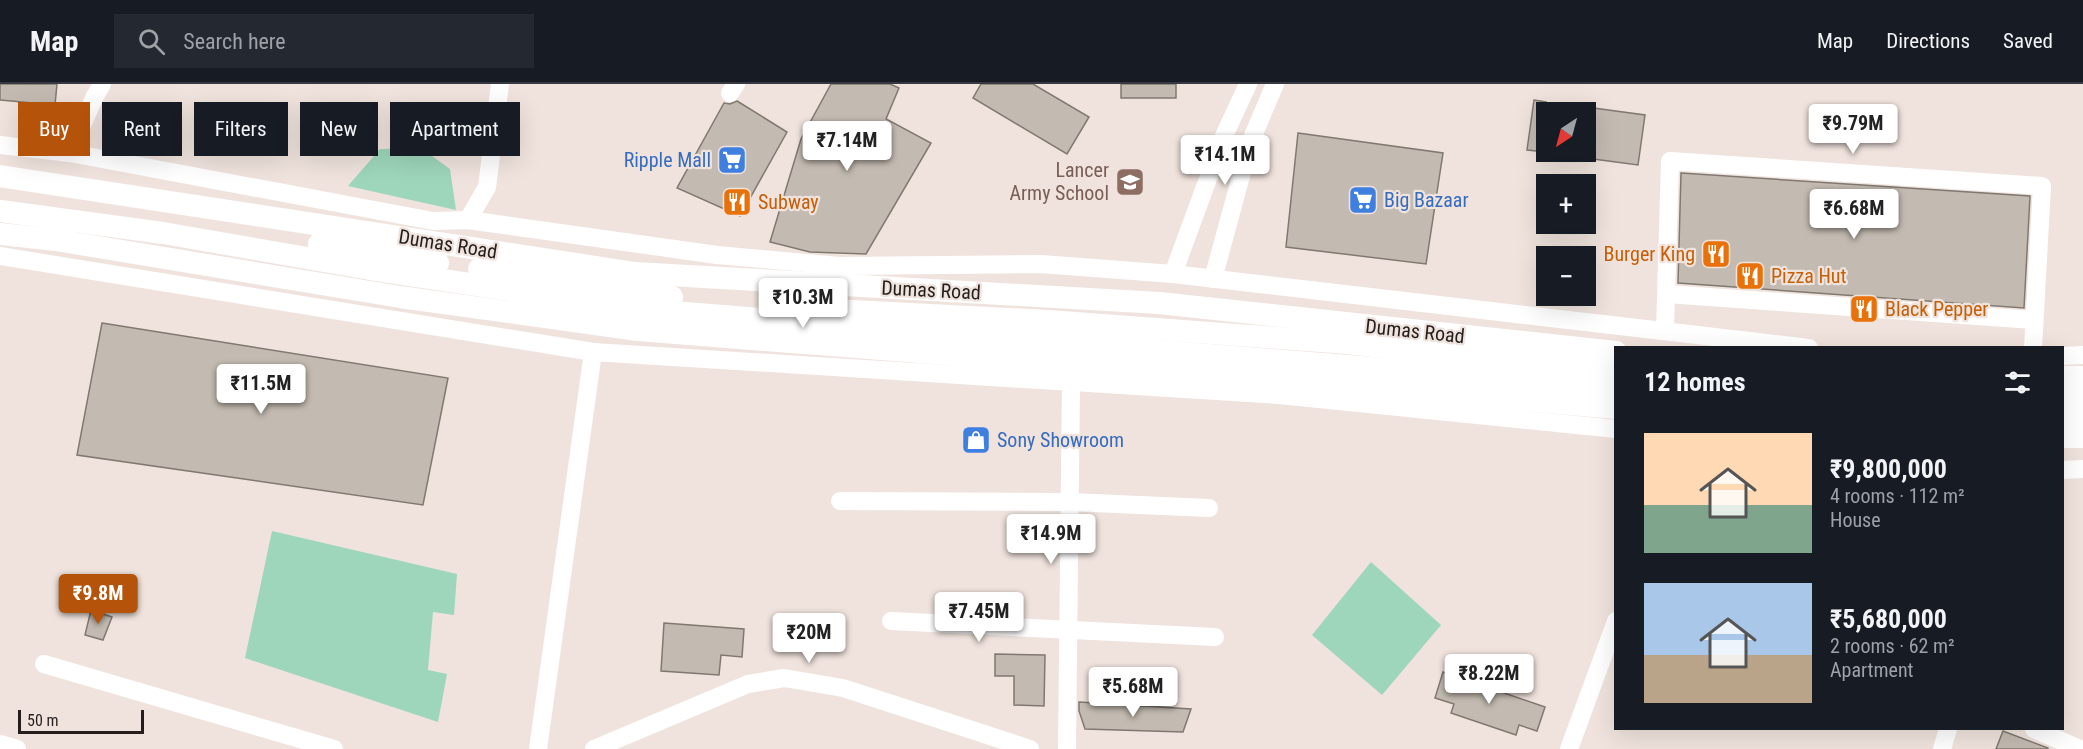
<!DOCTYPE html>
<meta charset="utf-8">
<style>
:root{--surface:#171b24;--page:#242831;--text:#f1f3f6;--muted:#9ea1a6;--line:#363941;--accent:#b45309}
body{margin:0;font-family:"Roboto Condensed",sans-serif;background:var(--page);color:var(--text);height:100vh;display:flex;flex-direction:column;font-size:22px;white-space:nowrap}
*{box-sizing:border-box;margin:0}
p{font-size:20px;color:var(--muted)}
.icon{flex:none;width:33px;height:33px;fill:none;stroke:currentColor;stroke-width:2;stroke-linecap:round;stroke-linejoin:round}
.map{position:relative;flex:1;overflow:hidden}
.details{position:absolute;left:1614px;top:262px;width:450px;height:384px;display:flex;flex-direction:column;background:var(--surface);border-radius:0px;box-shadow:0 6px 24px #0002}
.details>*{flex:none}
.guide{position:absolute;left:18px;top:18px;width:570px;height:54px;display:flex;gap:12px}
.needle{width:39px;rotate:216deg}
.controls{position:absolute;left:1536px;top:18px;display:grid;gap:12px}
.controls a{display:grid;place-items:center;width:60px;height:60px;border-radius:0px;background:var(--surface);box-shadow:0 6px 24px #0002;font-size:30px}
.scale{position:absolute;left:18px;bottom:15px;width:126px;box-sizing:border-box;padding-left:6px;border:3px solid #241f1d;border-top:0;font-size:16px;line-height:21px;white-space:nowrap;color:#241f1d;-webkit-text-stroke:4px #f0e3dd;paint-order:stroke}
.price{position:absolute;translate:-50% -51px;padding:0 14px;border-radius:6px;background:#fff;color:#222;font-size:20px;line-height:39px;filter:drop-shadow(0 2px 3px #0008)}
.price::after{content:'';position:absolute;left:50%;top:36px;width:18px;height:14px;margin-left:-9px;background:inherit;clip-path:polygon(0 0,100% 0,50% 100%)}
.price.active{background:var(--accent);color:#fff}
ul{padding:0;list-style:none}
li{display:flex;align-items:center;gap:18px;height:150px;padding:0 30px}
li span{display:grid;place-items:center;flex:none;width:168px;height:120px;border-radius:0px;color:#555}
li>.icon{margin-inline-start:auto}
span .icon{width:72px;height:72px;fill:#fffc;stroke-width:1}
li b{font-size:26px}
h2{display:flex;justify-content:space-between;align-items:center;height:72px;padding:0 30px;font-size:26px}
.pill{padding:0 21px;border-radius:0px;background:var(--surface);box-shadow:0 6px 24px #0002;font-size:21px;line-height:54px}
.pill.active{background:var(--accent);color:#fff}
header{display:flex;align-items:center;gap:36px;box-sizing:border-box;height:84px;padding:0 30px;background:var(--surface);border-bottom:2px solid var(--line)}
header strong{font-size:28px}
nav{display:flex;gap:33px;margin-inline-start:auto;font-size:21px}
.search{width:420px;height:54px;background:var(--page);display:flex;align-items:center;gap:15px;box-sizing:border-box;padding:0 21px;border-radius:0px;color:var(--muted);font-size:22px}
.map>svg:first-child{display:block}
.green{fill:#9dd6ba}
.building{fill:#c3bbb1;stroke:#807970;stroke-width:1.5}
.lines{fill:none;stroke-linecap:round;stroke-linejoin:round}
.minor{stroke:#fff;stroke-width:18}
.major{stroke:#fff;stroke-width:22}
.labels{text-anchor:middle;stroke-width:4.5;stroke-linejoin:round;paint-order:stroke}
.shop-label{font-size:20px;fill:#366cbe;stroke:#f0e3dd;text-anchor:start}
.education-label{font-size:20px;fill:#785e54;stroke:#f0e3dd;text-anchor:end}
.food-label{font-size:20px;fill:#c56008;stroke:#f0e3dd;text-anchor:start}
.street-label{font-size:20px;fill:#241f1d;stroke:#f0e3dd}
</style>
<header>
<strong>Map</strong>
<div class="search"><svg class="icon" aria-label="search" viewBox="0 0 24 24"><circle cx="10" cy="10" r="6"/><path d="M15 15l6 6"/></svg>Search here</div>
<nav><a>Map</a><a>Directions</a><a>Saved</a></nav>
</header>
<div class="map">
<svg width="2083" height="665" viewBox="0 0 2083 665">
<rect width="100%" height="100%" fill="#f0e3dd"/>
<g class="green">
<path d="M 421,64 L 450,85 L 456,126 L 348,102 L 380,65 Z"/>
<path d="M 272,447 L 457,490 L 454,531 L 433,528 L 428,586 L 447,590 L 438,638 L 245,574 Z"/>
<path d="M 1371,478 L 1441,541 L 1382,611 L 1312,551 Z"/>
</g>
<g class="building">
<path d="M 0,0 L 57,0 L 55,21 L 0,16 Z"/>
<path d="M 831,0 L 890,0 L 899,4 L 886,35 L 931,59 L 866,170 L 810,168 L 770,158 L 801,55 Z"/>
<path d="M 981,0 L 1033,0 L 1089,33 L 1067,70 L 973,14 Z"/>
<rect x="1121" y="0" width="55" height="14"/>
<path d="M 1534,16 L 1546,18 L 1546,68 L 1527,66 Z"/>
<path d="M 737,17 L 787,48 L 740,132 L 677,104 L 724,19 L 730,20 Z"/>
<path d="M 1586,23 L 1645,31 L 1638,81 L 1586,74 Z"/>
<path d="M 1298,49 L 1443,69 L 1426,180 L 1286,163 Z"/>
<path d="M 1681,89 L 2030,112 L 2024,224 L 1678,199 Z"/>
<path d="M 102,239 L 448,294 L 423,421 L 77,371 Z"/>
<path d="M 91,526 L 112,533 L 103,556 L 85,551 Z"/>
<path d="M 664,539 L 744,545 L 742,573 L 721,571 L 719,591 L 661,587 Z"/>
<path d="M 995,570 L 1045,571 L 1044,622 L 1014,621 L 1014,592 L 995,592 Z"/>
<path d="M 1443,588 L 1545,623 L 1537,647 L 1519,641 L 1516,651 L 1451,629 L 1454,620 L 1435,614 Z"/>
<path d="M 1079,618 L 1191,625 L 1183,648 L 1085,645 L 1079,627 Z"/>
<path d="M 2003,647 L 2048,664 L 2048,665 L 1996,665 Z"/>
</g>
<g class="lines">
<g class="minor">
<path d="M 730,9 L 736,0"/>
<path d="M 0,61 L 70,69 L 433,137 L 468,136 L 717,171 L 839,182 L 1041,180 L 1173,190 L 1809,264"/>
<path d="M 70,69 L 94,14 L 102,0"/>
<path d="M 468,136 L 487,103 L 500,0"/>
<path d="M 0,172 L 593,268 L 1279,311 L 1616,345"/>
<path d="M 1173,190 L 1223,54 L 1248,0"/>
<path d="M 1213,195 L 1250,59 L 1275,0"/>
<path d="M 1667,210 L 2034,236"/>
<path d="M 1665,247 L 1670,77 L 2042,102 L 2033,264"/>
<path d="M 2062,272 L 2083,271"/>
<path d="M 2062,386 L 2083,385"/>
<path d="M 840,417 L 1070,418 L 1209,424"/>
<path d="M 891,537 L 1215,553"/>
<path d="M 44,580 L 334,665"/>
<path d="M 2034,645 L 2080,665"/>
<path d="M 0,660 L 17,665"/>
<path d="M 538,665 L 593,268"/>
<path d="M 594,665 L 748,600 L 784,594 L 843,604 L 1030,665"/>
<path d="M 1067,665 L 1071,298"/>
<path d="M 1569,665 L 1616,537"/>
<path d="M 1942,665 L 1948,645"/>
</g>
<g class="major">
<path d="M 0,92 L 635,189 L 1159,219 L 1616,268"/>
<path d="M 0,127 L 163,149 L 370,185 L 635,225 L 1397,286 L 1616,308"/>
<path d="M 0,150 L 56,156 L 400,213 L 638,246 L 1468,311 L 1616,324"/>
<path d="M 319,160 L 438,179"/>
<path d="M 479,185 L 672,213"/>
<path d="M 813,225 L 1048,237 L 1347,259 L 1616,289"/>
<path d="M 2062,293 L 2083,293"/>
<path d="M 2062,314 L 2083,314"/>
<path d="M 2062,332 L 2083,332"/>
<path d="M 2062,353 L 2083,353"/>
</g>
</g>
<defs>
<g id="supermarket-square" transform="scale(1.5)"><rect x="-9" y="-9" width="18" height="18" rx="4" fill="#3f7fe0" stroke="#f0e3dd"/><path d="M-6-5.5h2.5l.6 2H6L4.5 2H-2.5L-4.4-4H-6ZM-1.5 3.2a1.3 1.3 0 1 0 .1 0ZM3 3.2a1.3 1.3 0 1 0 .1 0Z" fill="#fff"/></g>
<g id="school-square" transform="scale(1.5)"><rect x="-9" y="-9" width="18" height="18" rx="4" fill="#8d6e63" stroke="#f0e3dd"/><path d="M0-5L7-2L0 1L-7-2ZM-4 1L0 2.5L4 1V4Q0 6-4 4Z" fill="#fff"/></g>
<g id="restaurant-square" transform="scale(1.5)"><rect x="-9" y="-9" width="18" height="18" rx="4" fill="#e8710a" stroke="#f0e3dd"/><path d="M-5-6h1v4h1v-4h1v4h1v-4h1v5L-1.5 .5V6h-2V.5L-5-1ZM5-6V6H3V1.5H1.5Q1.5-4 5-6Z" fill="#fff"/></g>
<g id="shop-square" transform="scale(1.5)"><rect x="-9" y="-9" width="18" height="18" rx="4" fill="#3f7fe0" stroke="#f0e3dd"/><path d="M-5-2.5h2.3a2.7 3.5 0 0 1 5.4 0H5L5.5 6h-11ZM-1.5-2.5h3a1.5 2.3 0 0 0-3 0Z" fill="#fff"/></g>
</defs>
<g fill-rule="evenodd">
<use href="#supermarket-square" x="732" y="76"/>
<use href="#school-square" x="1130" y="98"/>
<use href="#supermarket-square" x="1363" y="116"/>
<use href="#restaurant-square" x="737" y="118"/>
<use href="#restaurant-square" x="1716" y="170"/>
<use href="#restaurant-square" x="1750" y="192"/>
<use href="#restaurant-square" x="1864" y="225"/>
<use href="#shop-square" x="976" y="356"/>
</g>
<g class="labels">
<g class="shop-label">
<text x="711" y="83" text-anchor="end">Ripple Mall</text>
<text x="1384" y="123">Big Bazaar</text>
<text x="997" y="363">Sony Showroom</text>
</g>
<g class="education-label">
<text x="1109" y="93">Lancer<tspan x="1109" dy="23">Army School</tspan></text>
</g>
<g class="food-label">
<text x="758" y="125">Subway</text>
<text x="1695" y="177" text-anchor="end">Burger King</text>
<text x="1771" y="199">Pizza Hut</text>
<text x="1885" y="232">Black Pepper</text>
</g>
<g class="street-label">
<text transform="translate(448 160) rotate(9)" y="7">Dumas Road</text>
<text transform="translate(931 206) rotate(3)" y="7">Dumas Road</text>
<text transform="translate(1415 247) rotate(6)" y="7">Dumas Road</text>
</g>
</g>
</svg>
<div class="controls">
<a><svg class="needle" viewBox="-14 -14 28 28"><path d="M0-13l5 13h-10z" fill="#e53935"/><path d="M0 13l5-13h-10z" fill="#9ea1a6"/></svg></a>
<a>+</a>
<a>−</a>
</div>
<div class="scale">50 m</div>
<b class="price" style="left:1853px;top:71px">₹9.79M</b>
<b class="price" style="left:847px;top:88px">₹7.14M</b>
<b class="price" style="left:1225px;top:102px">₹14.1M</b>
<b class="price" style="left:1854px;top:156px">₹6.68M</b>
<b class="price" style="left:803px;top:245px">₹10.3M</b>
<b class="price" style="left:261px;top:331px">₹11.5M</b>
<b class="price" style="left:1051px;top:481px">₹14.9M</b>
<b class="price active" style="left:98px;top:541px">₹9.8M</b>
<b class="price" style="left:979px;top:559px">₹7.45M</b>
<b class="price" style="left:809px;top:580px">₹20M</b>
<b class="price" style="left:1489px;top:621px">₹8.22M</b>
<b class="price" style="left:1133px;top:634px">₹5.68M</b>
<div class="guide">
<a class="pill active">Buy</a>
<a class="pill">Rent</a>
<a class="pill">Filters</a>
<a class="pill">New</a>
<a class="pill">Apartment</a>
</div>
<section class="details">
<h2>12 homes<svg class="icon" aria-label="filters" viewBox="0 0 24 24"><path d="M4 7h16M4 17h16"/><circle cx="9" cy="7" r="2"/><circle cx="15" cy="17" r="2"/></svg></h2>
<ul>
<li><span style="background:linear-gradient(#ffd9b3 60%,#7fa58c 0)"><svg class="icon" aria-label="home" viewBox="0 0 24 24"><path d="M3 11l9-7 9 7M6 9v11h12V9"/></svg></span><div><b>₹9,800,000</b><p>4 rooms · 112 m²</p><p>House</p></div></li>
<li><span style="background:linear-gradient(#a9c7e8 60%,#b9a48a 0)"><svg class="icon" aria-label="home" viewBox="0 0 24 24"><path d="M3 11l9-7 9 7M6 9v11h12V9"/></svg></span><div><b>₹5,680,000</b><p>2 rooms · 62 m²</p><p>Apartment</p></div></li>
</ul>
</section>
</div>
